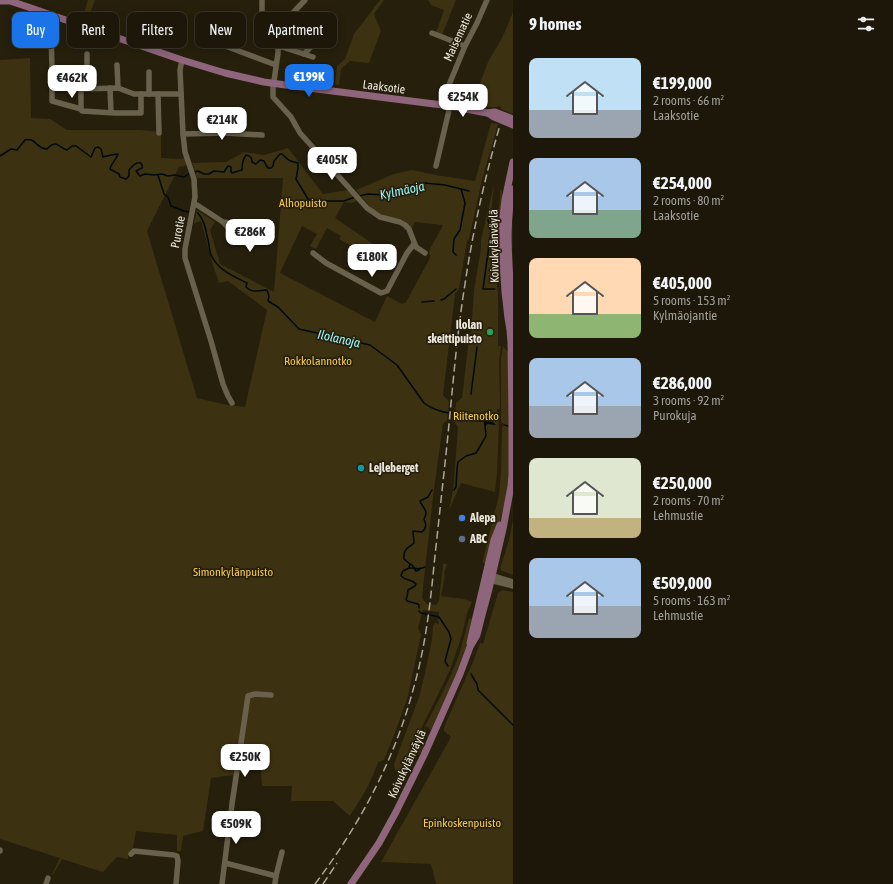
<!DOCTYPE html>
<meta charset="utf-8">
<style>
:root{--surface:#1c1709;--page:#292417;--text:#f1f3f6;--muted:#a09f9c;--line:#3a362a;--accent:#1a73e8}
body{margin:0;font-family:"Asap Condensed",sans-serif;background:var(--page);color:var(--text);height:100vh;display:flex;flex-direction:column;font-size:15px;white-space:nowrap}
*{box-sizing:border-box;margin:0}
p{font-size:13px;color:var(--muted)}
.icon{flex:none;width:22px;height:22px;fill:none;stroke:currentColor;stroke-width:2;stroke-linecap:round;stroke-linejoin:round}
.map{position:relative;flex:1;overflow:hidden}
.details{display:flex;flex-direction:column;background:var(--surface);width:380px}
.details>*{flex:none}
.banner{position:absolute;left:12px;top:12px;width:380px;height:36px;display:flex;gap:8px}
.price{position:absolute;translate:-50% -34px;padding:0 9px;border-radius:8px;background:#fff;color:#222;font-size:13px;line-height:26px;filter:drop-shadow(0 1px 2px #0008)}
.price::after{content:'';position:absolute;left:50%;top:24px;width:12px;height:9px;margin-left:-6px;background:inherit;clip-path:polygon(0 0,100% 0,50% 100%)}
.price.on{background:var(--accent);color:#fff}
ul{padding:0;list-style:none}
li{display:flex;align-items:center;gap:12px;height:100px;padding:0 16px}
li span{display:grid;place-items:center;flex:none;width:112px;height:80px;border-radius:8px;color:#555}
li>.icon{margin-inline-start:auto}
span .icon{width:48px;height:48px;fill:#fffc;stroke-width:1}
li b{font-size:17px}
h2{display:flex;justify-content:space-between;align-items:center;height:48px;padding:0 16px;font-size:17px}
.chip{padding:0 14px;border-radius:8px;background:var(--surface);box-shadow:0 2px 10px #0003,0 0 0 1px var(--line);font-size:14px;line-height:36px}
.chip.on{background:var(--accent);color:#fff}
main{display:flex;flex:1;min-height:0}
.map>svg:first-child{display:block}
.green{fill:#3c3110}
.water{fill:#000a0b}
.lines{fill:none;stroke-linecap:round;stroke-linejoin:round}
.stream{stroke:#000a0b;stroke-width:1.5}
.minor{stroke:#69614c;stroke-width:5.5}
.major{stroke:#8e657b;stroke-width:7}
.rail{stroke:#aca798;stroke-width:1.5;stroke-dasharray:8 4;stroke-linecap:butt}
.leisure-dot{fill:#2e9e5b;stroke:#261f0c;stroke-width:1.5}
.culture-dot{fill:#0f9aa8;stroke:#261f0c;stroke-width:1.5}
.shop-dot{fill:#3f7fe0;stroke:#261f0c;stroke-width:1.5}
.service-dot{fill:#5c6f8a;stroke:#261f0c;stroke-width:1.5}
.labels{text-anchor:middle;stroke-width:3.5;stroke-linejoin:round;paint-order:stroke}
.street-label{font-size:12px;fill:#ece7db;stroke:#261f0c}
.park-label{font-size:12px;fill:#f5cc48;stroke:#261f0c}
.poi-label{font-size:12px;font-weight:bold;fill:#ece7db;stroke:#261f0c;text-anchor:start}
.water-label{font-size:13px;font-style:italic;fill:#97f6f8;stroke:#261f0c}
</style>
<main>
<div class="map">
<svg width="513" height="884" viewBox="0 0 513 884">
<rect width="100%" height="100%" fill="#261f0c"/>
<g class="green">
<path d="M 88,0 L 95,0 L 88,19 L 83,16 Z"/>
<path d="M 380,0 L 384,0 L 374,14 L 381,31 L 369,63 L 350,61 L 341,69 L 339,85 L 335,84 L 337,66 L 345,59 L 354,34 Z"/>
<path d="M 428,0 L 456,0 L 442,35 L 436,33 L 444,10 L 431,5 Z"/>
<path d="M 513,12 L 513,114 L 501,109 L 501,107 L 497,106 L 497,107 L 486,107 L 473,104 L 477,91 L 488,62 L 503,36 Z"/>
<path d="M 292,16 L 314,42 L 308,48 L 301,51 L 280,44 C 273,29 282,26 292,16 Z"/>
<path d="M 30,58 L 31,118 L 50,119 L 67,130 L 141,130 L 161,132 L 161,158 L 182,159 L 185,157 L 188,165 L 179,167 L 147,231 L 197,398 L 227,405 L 245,407 L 267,310 L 228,281 L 219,283 L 213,265 L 201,221 L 194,223 L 197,210 L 215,222 L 210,230 L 220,264 L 274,292 L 283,178 L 197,178 L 192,163 L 226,162 L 244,152 L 264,155 L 288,148 L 323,194 L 348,190 L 358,200 L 352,203 L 344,202 L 335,218 L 386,253 L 384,264 L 339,239 L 341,236 L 327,228 L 316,249 L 310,246 L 317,234 L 302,226 L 280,273 L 375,322 L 387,296 L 402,304 L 406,302 L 430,258 L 429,251 L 443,225 L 415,222 L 412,228 L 401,219 L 387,217 L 373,210 L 356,190 L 394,174 L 412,170 L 436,175 L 475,181 L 491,123 L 498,124 L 482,180 L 469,239 L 467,241 L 459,289 L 455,294 L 443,395 L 449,402 L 447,420 L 443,424 L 433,497 L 422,598 L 427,604 L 436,605 L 439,601 L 443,564 L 447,564 L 444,573 L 445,575 L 441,596 C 451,598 463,597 472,602 L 467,613 L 462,635 L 450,670 L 420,731 L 424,739 L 420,745 L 423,747 L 420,753 C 414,755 412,756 411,763 L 407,766 L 398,784 L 397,783 L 397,781 L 395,779 L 398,774 L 395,770 L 394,764 L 419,697 L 425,673 L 432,639 L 433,626 L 435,623 L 437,623 L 438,625 L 439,622 L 437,619 L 439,619 L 439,612 L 423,610 L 418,628 L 421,635 L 408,696 L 396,730 L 384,760 L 378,762 C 372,781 361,799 350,816 L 344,811 L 333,801 L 291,801 L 292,786 L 262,786 L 260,761 L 240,758 L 234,775 L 211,778 L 203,831 L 183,836 L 181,851 L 177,851 L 177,835 L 136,831 L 133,848 L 129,852 L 128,859 L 117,857 L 103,872 L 62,859 L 53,875 L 52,874 L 60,858 L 0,839 L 0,60 Z"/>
<path d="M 494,184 L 491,215 L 494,264 L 498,293 L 498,346 L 501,346 L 499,362 L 500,408 L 499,409 L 497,409 L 499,420 L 497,474 L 495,492 L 461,483 L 449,510 L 453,491 L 458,427 L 454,421 L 456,403 L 462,398 L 469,338 L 471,332 L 474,290 L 481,248 L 481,240 Z"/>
<path d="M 500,190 L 502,190 L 503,199 L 503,281 L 500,281 C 497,263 495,245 496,227 C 497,215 501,202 500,190 Z"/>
<path d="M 230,225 L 247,226 L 250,229 L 249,239 L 246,241 C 239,239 232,231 230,225 Z"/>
<path d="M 503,346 L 509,354 L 509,476 L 505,504 L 487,564 L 483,563 L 483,560 L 499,495 L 501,470 L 502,427 L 505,425 L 501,422 L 501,359 Z"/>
<path d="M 513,520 L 513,575 L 502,571 L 500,568 L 509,540 Z"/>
<path d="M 502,590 L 513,592 L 513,884 L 436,884 L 431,864 L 381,862 L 451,737 L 444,731 L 444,727 L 473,662 L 480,643 L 483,644 L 498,593 Z"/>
<path d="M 469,618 L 472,619 L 466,648 L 456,675 L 431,730 L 426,726 L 425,729 L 428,736 L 427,737 C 424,733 424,730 425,726 C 436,705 447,685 456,663 C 461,649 465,633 469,618 Z"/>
</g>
<path class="water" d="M 458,414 L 466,416 L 466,414 L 471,414 L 470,417 C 478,419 491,419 496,425 L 487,424 L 486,426 L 484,425 L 484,422 L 471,421 L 458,415 Z"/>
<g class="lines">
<g class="stream">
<path d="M 0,156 L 11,149 L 17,150 L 25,140 C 36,137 36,149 47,149 C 56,139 57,146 67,150 L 72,146 L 76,146 L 91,157 L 95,148 L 98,147 L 101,149 L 103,157 L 111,155 L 118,154 C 116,160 111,164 110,169 L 119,174 L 120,177 L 126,179 L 129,176 L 129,170 C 133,166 135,162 141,163 L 142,165 L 142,168 L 136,171 L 140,176 L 145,174 L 154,175 L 162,174 L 168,176 L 175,175 L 184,177 L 190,173"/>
<path d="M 195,172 L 198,171 L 204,174 L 209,174 L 214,171 L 224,172 L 228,166 L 231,167 L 231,172 L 232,173 L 242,170 C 242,165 243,159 246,155 C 251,156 252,158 252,162 L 256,164 L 260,160 L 264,161 L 266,165 L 268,168 L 271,168 L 273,166 L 274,161 L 280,154 L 282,154 C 288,160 289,161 298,163 L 298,168 L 296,179 L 308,199 L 313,201 L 344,201 L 355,197"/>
<path d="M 158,175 L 164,194 L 168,197 L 171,206 L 184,211 L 190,212"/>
<path d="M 359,196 L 368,194 L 385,195 L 395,193 L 407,186 L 416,184 L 425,183 L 445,185 L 469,191"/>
<path d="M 198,213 C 203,219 206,229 207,236 C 209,242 209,249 211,255 C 218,270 233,276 247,283 L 246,287 C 253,294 258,290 267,290 L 269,296 L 268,301 L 278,307 L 299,329 L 370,345 L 397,365 L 424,403 C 434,411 448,413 460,415"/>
<path d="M 488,220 L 491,231 L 483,289 L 495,289"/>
<path d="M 456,255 L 453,252 L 454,239 L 460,230 L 465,203 L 461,189"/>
<path d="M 441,300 L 444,299 L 456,289"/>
<path d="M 422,302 L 434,301"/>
<path d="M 471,394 L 477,347"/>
<path d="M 505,425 L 508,426"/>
<path d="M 454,490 L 456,487 L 457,469 L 458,462 L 466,456 L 476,453 L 482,443 L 486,436 L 485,425"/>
<path d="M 410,564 L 412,565 L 414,568 L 419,569 L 425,567"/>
<path d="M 409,568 L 414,568 L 416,571 L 419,570 L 420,568"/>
<path d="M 419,608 L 419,605 L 418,604 L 407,601 L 406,599 L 407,597 L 408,590 L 415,586 L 416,584 C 412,579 406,581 401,576 L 401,575 L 403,571 L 409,568 L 410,564 L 404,559 C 403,549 407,549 414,543 L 413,531 L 422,532 C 427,528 426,524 424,519 C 429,510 423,509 420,501 L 428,497 L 432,490"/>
<path d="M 419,611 L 421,613 L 439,617 L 449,632 L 451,639 L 445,661 L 446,663 L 448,666"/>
<path d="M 471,674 L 477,684 L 478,690 L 513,725"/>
</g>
<g class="minor">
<path d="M 262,0 L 262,14 L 265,21 L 278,47 L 278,53 L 273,88 L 273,97 L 291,117 L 300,133 L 367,208 L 380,217 L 400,222 L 405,225 L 409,229 L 416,247 L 425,253"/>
<path d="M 53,15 L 51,22 L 51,29 L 52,70 L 81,89 L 118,88 L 134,94 L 181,94"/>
<path d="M 432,33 L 465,46"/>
<path d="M 272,35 L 305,0"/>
<path d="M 220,44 L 276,65"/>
<path d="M 278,47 L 282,47 L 313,57"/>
<path d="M 87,54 L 87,88"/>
<path d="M 304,54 L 329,28"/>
<path d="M 182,60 L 180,70 L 183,134 L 185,152 L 194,179 L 195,197 L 185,249 L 185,258 L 211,341 L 223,384 L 228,396 L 232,403"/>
<path d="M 117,65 L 118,88"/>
<path d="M 52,70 L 52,101 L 81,109 L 82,111 L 115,113 L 141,113 L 141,94"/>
<path d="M 149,72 L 149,94"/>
<path d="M 110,88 L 111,112"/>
<path d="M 158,94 L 159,133"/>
<path d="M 442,105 L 444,97 L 465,46 L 477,23 L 487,0"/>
<path d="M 81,109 L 81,89"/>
<path d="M 183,134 L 225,133 L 262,135"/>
<path d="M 436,166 L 450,106"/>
<path d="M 194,205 L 197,205 L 223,222 L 241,241 L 248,244 L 251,237 L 252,225 L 231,223 L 223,222"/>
<path d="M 313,253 L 326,263 L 381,293 L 387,291 L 407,253 L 414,244"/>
<path d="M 490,575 L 513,582"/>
<path d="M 489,580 L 513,586"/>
<path d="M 0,851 L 0,850"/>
<path d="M 131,854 L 134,851 L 174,855 L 177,856 L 178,861 L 176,884"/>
<path d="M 225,863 L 276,876 L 282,852"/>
<path d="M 275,883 L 276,876"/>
<path d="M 46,884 L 48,878"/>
<path d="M 222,884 L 232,804 L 248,696 L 255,694 L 271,695"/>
</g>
<g class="major">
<path d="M 0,1 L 10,1 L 28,7 L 182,60 L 225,73 L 264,82 L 293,86 L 450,106 L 487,113 L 495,112 L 513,119"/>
<path d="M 488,113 L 494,117 L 513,125"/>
<path d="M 511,324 C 513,310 511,295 510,281 C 508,250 506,219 513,189"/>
<path d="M 470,643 L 472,634 L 494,540 L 500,525"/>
<path d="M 351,884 L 379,843 L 396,812 L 424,755 L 460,674 L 470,647 L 477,635 L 481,619 L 489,589 L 503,529 L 511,486 L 512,475 L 512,419 L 511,343 L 510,330 L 508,318 L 505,292 L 502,247 L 502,225 L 505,200 L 513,162"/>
</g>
<g class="rail">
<path d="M 315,884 C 359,826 394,761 413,690 C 425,649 430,607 434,565 C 438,528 442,491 446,454 C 452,397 456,340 465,284 C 473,230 485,177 500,125"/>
<path d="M 323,884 L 337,863"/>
</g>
</g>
<circle class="leisure-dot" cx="490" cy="332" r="4"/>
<circle class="culture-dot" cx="361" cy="468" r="4"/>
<circle class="shop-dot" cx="462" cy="518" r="4"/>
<circle class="service-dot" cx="462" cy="539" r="4"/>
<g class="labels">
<g class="street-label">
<text transform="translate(458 37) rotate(-65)" y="4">Maisematie</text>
<text transform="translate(384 87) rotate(7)" y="4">Laaksotie</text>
<text transform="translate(178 232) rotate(-79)" y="4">Purotie</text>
<text transform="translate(494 246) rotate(-91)" y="4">Koivukylänväylä</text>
<text transform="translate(407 764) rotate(-65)" y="4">Koivukylänväylä</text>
</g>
<g class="park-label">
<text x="303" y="207">Alhopuisto</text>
<text x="318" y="365">Rokkolannotko</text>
<text x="476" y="420">Riitenotko</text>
<text x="233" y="576">Simonkylänpuisto</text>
<text x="462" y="827">Epinkoskenpuisto</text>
</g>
<g class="poi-label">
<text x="482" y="329" text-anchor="end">Ilolan<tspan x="482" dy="14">skeittipuisto</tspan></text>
<text x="369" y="472">Lejleberget</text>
<text x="470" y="522">Alepa</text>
<text x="470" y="543">ABC</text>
</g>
<g class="water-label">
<text transform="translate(402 190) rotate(-12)" y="5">Kylmäoja</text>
<text transform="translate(339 338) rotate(12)" y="5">Ilolanoja</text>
</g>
</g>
</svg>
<b class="price on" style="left:309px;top:98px">€199K</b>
<b class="price" style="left:72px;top:99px">€462K</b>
<b class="price" style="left:463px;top:118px">€254K</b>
<b class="price" style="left:222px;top:141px">€214K</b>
<b class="price" style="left:332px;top:181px">€405K</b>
<b class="price" style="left:250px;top:253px">€286K</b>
<b class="price" style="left:372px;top:278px">€180K</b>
<b class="price" style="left:245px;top:778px">€250K</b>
<b class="price" style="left:236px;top:845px">€509K</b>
<div class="banner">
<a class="chip on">Buy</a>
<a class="chip">Rent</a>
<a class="chip">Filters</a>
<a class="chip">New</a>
<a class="chip">Apartment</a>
</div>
</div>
<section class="details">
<h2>9 homes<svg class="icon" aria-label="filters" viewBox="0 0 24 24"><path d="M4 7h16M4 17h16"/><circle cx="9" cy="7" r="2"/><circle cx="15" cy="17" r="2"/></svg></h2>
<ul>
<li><span style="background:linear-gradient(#bfe0f5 65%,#9aa5b1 0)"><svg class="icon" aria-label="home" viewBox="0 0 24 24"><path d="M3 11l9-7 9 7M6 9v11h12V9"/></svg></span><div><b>€199,000</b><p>2 rooms · 66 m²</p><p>Laaksotie</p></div></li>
<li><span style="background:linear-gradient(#a9c7e8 65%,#7fa58c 0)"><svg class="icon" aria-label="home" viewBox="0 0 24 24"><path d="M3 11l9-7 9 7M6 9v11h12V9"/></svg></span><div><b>€254,000</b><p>2 rooms · 80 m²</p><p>Laaksotie</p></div></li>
<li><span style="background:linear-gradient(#ffd9b3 70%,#8fb573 0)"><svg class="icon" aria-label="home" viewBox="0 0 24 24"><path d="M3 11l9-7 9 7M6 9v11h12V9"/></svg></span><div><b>€405,000</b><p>5 rooms · 153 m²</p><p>Kylmäojantie</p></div></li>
<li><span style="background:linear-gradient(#a9c7e8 60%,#9aa5b1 0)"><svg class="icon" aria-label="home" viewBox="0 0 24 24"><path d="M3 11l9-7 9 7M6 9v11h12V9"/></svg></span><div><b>€286,000</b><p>3 rooms · 92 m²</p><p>Purokuja</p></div></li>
<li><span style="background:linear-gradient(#dfe7d0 75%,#c2b280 0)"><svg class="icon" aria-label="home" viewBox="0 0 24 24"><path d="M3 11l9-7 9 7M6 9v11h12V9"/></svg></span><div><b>€250,000</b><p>2 rooms · 70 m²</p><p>Lehmustie</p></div></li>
<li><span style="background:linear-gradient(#a9c7e8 60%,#9aa5b1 0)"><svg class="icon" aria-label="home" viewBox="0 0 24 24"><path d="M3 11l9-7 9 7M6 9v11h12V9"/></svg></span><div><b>€509,000</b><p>5 rooms · 163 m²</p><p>Lehmustie</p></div></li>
</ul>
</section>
</main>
